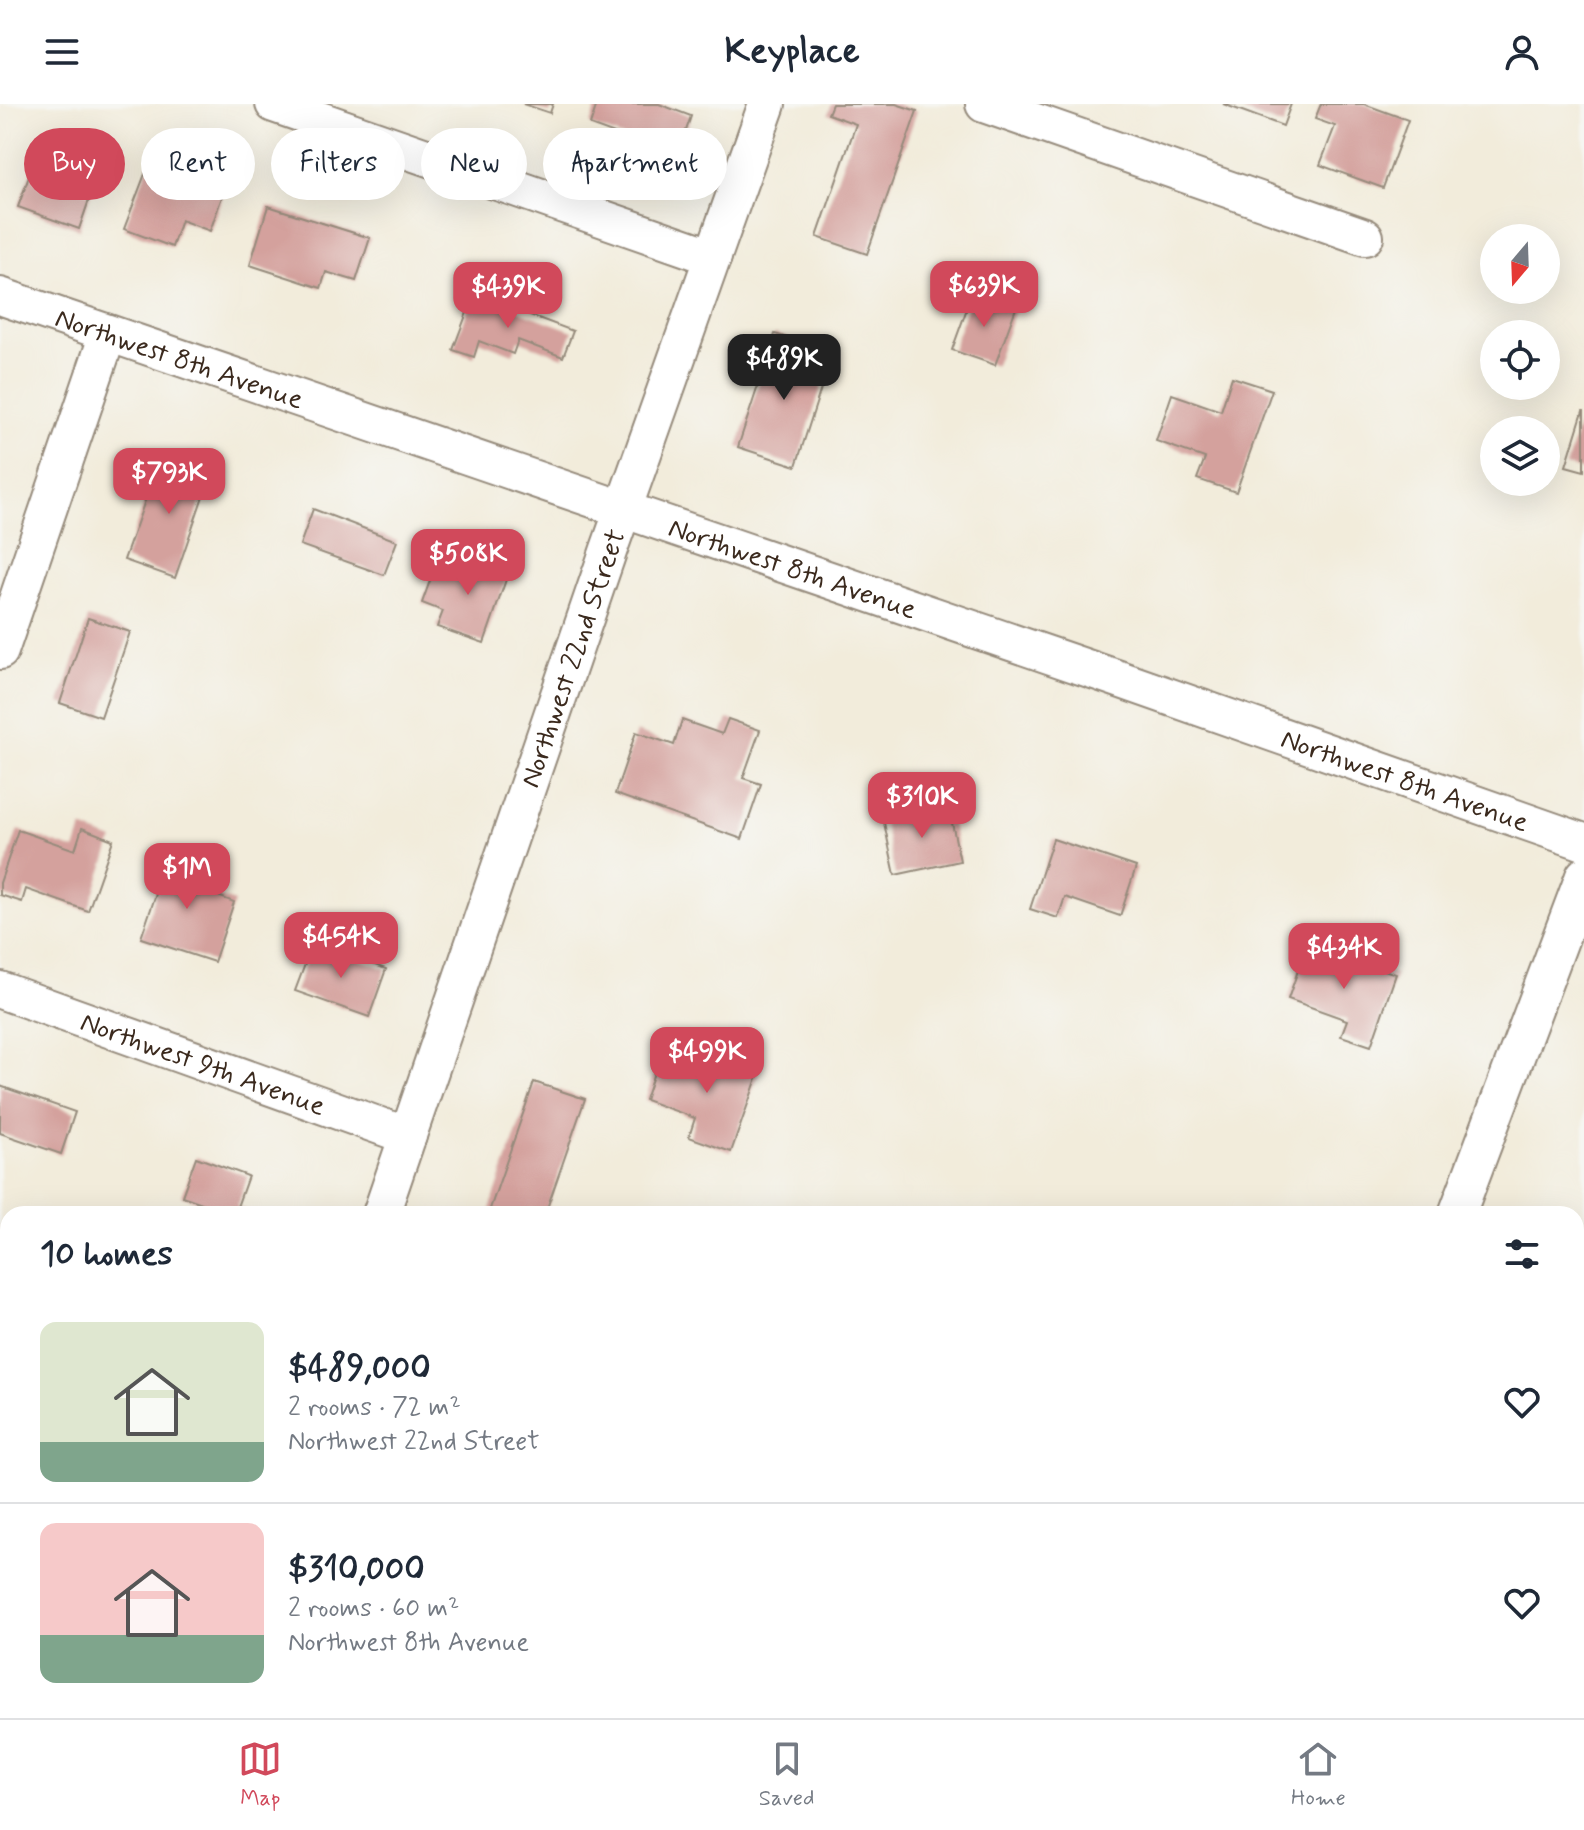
<!DOCTYPE html>
<meta charset="utf-8">
<style>
:root{--surface:#fff;--page:#f6f6f7;--text:#1f2937;--muted:#747a83;--line:#e0e1e3;--accent:#d1495b}
body{margin:0;font-family:Mynerve,sans-serif;background:var(--page);color:var(--text);height:100vh;display:flex;flex-direction:column;font-size:30px;white-space:nowrap}
*{box-sizing:border-box;margin:0}
p{font-size:26px;color:var(--muted)}
.icon{flex:none;width:44px;height:44px;fill:none;stroke:currentColor;stroke-width:2;stroke-linecap:round;stroke-linejoin:round}
.map{position:relative;flex:1;overflow:hidden}
.details{position:absolute;left:0px;top:1102px;width:1584px;height:512px;display:flex;flex-direction:column;background:var(--surface);border-radius:24px 24px 0 0;box-shadow:0 8px 32px #0002}
.details>*{flex:none}
.top-card{position:absolute;left:24px;top:24px;width:800px;height:72px;display:flex;gap:16px}
.needle{width:52px;rotate:199deg}
.tools{position:absolute;left:1480px;top:120px;display:grid;gap:16px}
.tools a{display:grid;place-items:center;width:80px;height:80px;border-radius:50%;background:var(--surface);box-shadow:0 8px 32px #0002;font-size:40px}
.price{position:absolute;translate:-50% -68px;padding:0 18px;border-radius:16px;background:var(--accent);color:#fff;font-size:26px;line-height:52px;filter:drop-shadow(0 2px 4px #0008)}
.price::after{content:'';position:absolute;left:50%;top:48px;width:24px;height:18px;margin-left:-12px;background:inherit;clip-path:polygon(0 0,100% 0,50% 100%)}
.price.active{background:#222;color:#fff}
ul{padding:0;list-style:none}
li{display:flex;align-items:center;gap:24px;height:200px;padding:0 40px}
li+li{border-top:2px solid var(--line)}
li span{display:grid;place-items:center;flex:none;width:224px;height:160px;border-radius:16px;color:#555}
li>.icon{margin-inline-start:auto}
span .icon{width:96px;height:96px;fill:#fffc;stroke-width:1}
li b{font-size:34px}
h2{display:flex;justify-content:space-between;align-items:center;height:96px;padding:0 40px;font-size:34px}
.pill{padding:0 28px;border-radius:36px;background:var(--surface);box-shadow:0 8px 32px #0002;font-size:28px;line-height:72px}
.pill.active{background:var(--accent);color:#fff}
header{display:flex;justify-content:space-between;align-items:center;height:104px;padding:0 40px;background:var(--surface);font-size:36px;font-weight:800}
.tabs{display:flex;justify-content:space-around;align-items:center;height:112px;border-top:2px solid var(--line);background:var(--surface);font-size:22px;color:var(--muted)}
.tabs a{display:grid;justify-items:center;gap:4px}
.tabs .active{color:var(--accent)}
.map>svg:first-child{display:block}
.green{fill:#96c16e;stroke:#687646;stroke-width:2}
.building{fill:#d4a19d}
.lines{fill:none;stroke-linecap:round;stroke-linejoin:round}
.minor-casing{stroke:#968b7c;stroke-width:40}
.minor{stroke:#fff;stroke-width:36}
.labels{text-anchor:middle;stroke-width:6;stroke-linejoin:round;paint-order:stroke}
.street-label{font-size:28px;fill:#3b2a1e;stroke:#f6f6f2}
</style>
<header><svg class="icon" aria-label="menu" viewBox="0 0 24 24"><path d="M4 6h16M4 12h16M4 18h16"/></svg>Keyplace<svg class="icon" aria-label="person" viewBox="0 0 24 24"><circle cx="12" cy="8" r="4"/><path d="M4 21q1-7 8-7t8 7"/></svg></header>
<div class="map">
<svg width="1584" height="1614" viewBox="0 0 1584 1614">
<rect width="100%" height="100%" fill="#f6f6f2"/>
<filter id="ink" filterUnits="userSpaceOnUse"><feTurbulence type="fractalNoise" baseFrequency=".0125" numOctaves="2"/><feDisplacementMap in="SourceGraphic" scale="16" xChannelSelector="R" yChannelSelector="G"/><feConvolveMatrix kernelMatrix="1 2 1 2 8 2 1 2 1" color-interpolation-filters="sRGB"/></filter>
<filter id="wash" filterUnits="userSpaceOnUse"><feTurbulence type="fractalNoise" baseFrequency=".006" numOctaves="4" result="noise"/><feDisplacementMap in="SourceGraphic" scale="32" xChannelSelector="R" yChannelSelector="G"/><feGaussianBlur stdDeviation="1.8" result="paint"/><feColorMatrix in="noise" values="0 0 0 0 0 0 0 0 0 0 0 0 0 0 0 0 0 1.4 0 .05"/><feComposite in="paint" operator="in"/></filter>
<g filter="url(#wash)">
<rect width="100%" height="100%" fill="#f2ecdb"/>
<path class="green" d="M 1576,1139 L 1584,1143 L 1584,1614 L 1309,1614 L 1311,1606 L 1576,1606 Z"/>
<g id="blocks">
<g class="building">
<path d="M 523,0 L 553,0 L 550,9 Z"/>
<path d="M 597,0 L 659,0 L 691,12 L 677,53 L 590,21 Z"/>
<path d="M 832,0 L 896,0 L 917,7 L 867,150 L 817,133 L 856,20 L 828,10 Z"/>
<path d="M 1223,0 L 1291,0 L 1283,22 Z"/>
<path d="M 1321,0 L 1364,0 L 1408,16 L 1383,84 L 1320,61 L 1335,22 L 1315,15 Z"/>
<path d="M 71,44 L 81,47 L 68,82 L 91,90 L 79,125 L 18,103 L 35,56 L 63,66 Z"/>
<path d="M 150,57 L 225,84 L 210,127 L 181,116 L 172,143 L 124,125 Z"/>
<path d="M 268,102 L 370,134 L 356,177 L 326,168 L 321,184 L 250,161 Z"/>
<path d="M 973,188 L 1016,204 L 995,261 L 952,246 Z"/>
<path d="M 474,190 L 573,227 L 563,253 L 518,236 L 513,250 L 479,237 L 474,253 L 453,246 Z"/>
<path d="M 775,230 L 821,245 L 812,271 L 824,275 L 796,362 L 738,343 Z"/>
<path d="M 1232,273 L 1272,286 L 1236,388 L 1197,375 L 1205,354 L 1156,337 L 1172,290 L 1221,307 Z"/>
<path d="M 1583,307 L 1584,307 L 1584,367 L 1566,362 Z"/>
<path d="M 189,348 L 215,357 L 175,474 L 124,456 L 157,363 L 182,371 Z"/>
<path d="M 313,405 L 397,437 L 384,471 L 300,441 Z"/>
<path d="M 477,449 L 511,461 L 484,539 L 437,523 L 443,507 L 422,499 L 435,463 L 468,474 Z"/>
<path d="M 88,514 L 130,528 L 101,613 L 60,599 Z"/>
<path d="M 728,615 L 760,626 L 743,674 L 761,680 L 742,735 L 615,690 L 636,628 L 674,641 L 682,616 L 722,630 Z"/>
<path d="M 948,700 L 960,757 L 895,771 L 883,714 Z"/>
<path d="M 82,724 L 113,736 L 88,807 L 26,785 L 22,798 L 0,791 L 0,779 L 18,726 L 75,746 Z"/>
<path d="M 1053,735 L 1136,763 L 1120,812 L 1065,793 L 1058,814 L 1030,805 Z"/>
<path d="M 170,749 L 209,763 L 201,786 L 234,798 L 214,858 L 141,834 Z"/>
<path d="M 313,839 L 386,865 L 369,913 L 295,887 Z"/>
<path d="M 1311,841 L 1396,870 L 1371,942 L 1341,932 L 1347,916 L 1288,895 L 1301,858 L 1304,860 Z"/>
<path d="M 661,947 L 724,969 L 732,947 L 763,957 L 731,1048 L 689,1033 L 695,1014 L 645,996 Z"/>
<path d="M 534,978 L 585,995 L 545,1110 L 504,1110 L 490,1105 Z"/>
<path d="M 0,982 L 75,1008 L 61,1050 L 0,1029 Z"/>
<path d="M 196,1053 L 248,1072 L 237,1103 L 256,1110 L 211,1110 L 213,1103 L 182,1092 Z"/>
<path d="M 635,1606 L 695,1606 L 692,1614 L 633,1614 Z"/>
<path d="M 744,1606 L 762,1606 L 783,1614 L 741,1614 Z"/>
</g>
</g>
</g>
<g filter="url(#ink)">
<use href="#blocks" fill-opacity="0" stroke="#968b7c" stroke-width="2"/>
<g class="lines">
<g class="minor-casing">
<g id="minor">
<path d="M 274,0 L 713,153"/>
<path d="M 984,0 L 1365,133"/>
<path id="s1" d="M 0,192 L 1116,574 L 1584,738"/>
<path d="M 0,547 L 108,230"/>
<path id="s2" d="M 0,886 L 408,1032"/>
<path id="s3" d="M 381,1110 L 609,445 L 767,0"/>
<path d="M 1457,1110 L 1584,772"/>
<path d="M 1042,1606 L 1065,1614"/>
<path d="M 206,1614 L 209,1606"/>
<path d="M 1284,1614 L 1287,1606"/>
</g>
</g>
<use href="#minor" class="minor"/>
</g>
</g>
<g class="labels">
<g class="street-label">
<text dy="10" stroke="none"><textPath href="#s1" startOffset="190">Northwest 8th Avenue</textPath></text>
<text dy="10" stroke="none"><textPath href="#s1" startOffset="838">Northwest 8th Avenue</textPath></text>
<text dy="10" stroke="none"><textPath href="#s3" startOffset="588">Northwest 22nd Street</textPath></text>
<text dy="10" stroke="none"><textPath href="#s1" startOffset="1486">Northwest 8th Avenue</textPath></text>
<text dy="10" stroke="none"><textPath href="#s2" startOffset="216">Northwest 9th Avenue</textPath></text>
</g>
</g>
</svg>
<div class="tools">
<a><svg class="needle" viewBox="-14 -14 28 28"><path d="M0-13l5 13h-10z" fill="#e53935"/><path d="M0 13l5-13h-10z" fill="#747a83"/></svg></a>
<a><svg class="icon" aria-label="locate" viewBox="0 0 24 24"><circle cx="12" cy="12" r="6"/><path d="M12 2v4M12 18v4M2 12h4M18 12h4"/></svg></a>
<a><svg class="icon" aria-label="layers" viewBox="0 0 24 24"><path d="M12 4l9 5-9 5-9-5zM3 14l9 5 9-5"/></svg></a>
</div>
<b class="price" style="left:984px;top:225px">$639K</b>
<b class="price" style="left:508px;top:226px">$439K</b>
<b class="price active" style="left:784px;top:298px">$489K</b>
<b class="price" style="left:169px;top:412px">$793K</b>
<b class="price" style="left:468px;top:493px">$508K</b>
<b class="price" style="left:922px;top:736px">$310K</b>
<b class="price" style="left:187px;top:807px">$1M</b>
<b class="price" style="left:341px;top:876px">$454K</b>
<b class="price" style="left:1344px;top:887px">$434K</b>
<b class="price" style="left:707px;top:991px">$499K</b>
<div class="top-card">
<a class="pill active">Buy</a>
<a class="pill">Rent</a>
<a class="pill">Filters</a>
<a class="pill">New</a>
<a class="pill">Apartment</a>
</div>
<section class="details">
<h2>10 homes<svg class="icon" aria-label="filters" viewBox="0 0 24 24"><path d="M4 7h16M4 17h16"/><circle cx="9" cy="7" r="2"/><circle cx="15" cy="17" r="2"/></svg></h2>
<ul>
<li><span style="background:linear-gradient(#dfe7d0 75%,#7fa58c 0)"><svg class="icon" aria-label="home" viewBox="0 0 24 24"><path d="M3 11l9-7 9 7M6 9v11h12V9"/></svg></span><div><b>$489,000</b><p>2 rooms · 72 m²</p><p>Northwest 22nd Street</p></div><svg class="icon" aria-label="heart" viewBox="0 0 24 24"><path d="M12 20l-8-8c-3-5 5-10 8-4 3-6 11-1 8 4z"/></svg></li>
<li><span style="background:linear-gradient(#f6c9c9 70%,#7fa58c 0)"><svg class="icon" aria-label="home" viewBox="0 0 24 24"><path d="M3 11l9-7 9 7M6 9v11h12V9"/></svg></span><div><b>$310,000</b><p>2 rooms · 60 m²</p><p>Northwest 8th Avenue</p></div><svg class="icon" aria-label="heart" viewBox="0 0 24 24"><path d="M12 20l-8-8c-3-5 5-10 8-4 3-6 11-1 8 4z"/></svg></li>
</ul>
</section>
</div>
<nav class="tabs">
<a class="active"><svg class="icon" aria-label="map" viewBox="0 0 24 24"><path d="M3 6l6-2 6 2 6-2v14l-6 2-6-2-6 2zM9 4v14M15 6v14"/></svg>Map</a>
<a><svg class="icon" aria-label="saved" viewBox="0 0 24 24"><path d="M7 4h10v16l-5-4-5 4z"/></svg>Saved</a>
<a><svg class="icon" aria-label="home" viewBox="0 0 24 24"><path d="M3 11l9-7 9 7M6 9v11h12V9"/></svg>Home</a>
</nav>
